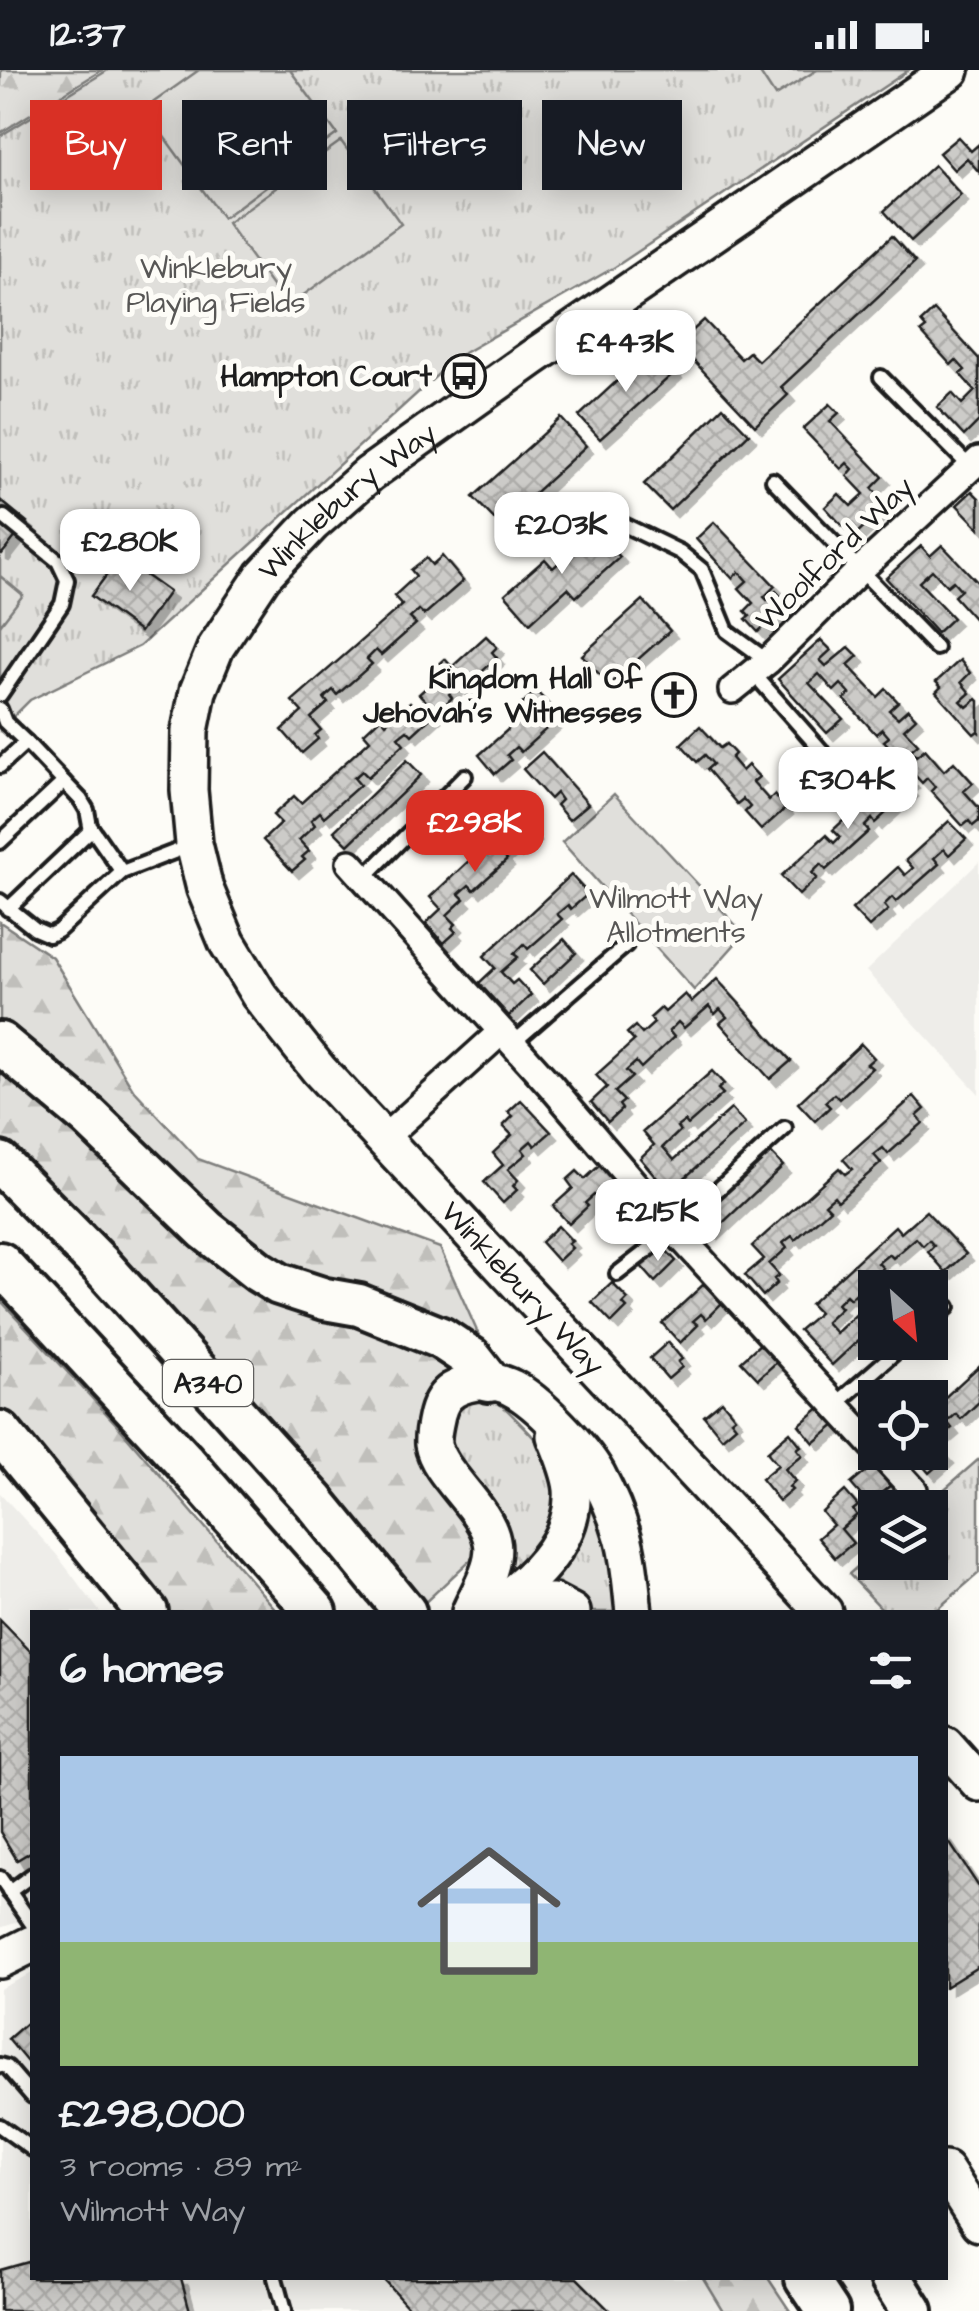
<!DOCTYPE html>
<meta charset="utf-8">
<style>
:root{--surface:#171b24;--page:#20242c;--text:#f1f3f6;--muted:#9ea1a6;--accent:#d93025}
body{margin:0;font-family:"Architects Daughter",sans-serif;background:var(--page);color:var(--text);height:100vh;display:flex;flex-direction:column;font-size:38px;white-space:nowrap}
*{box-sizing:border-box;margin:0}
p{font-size:32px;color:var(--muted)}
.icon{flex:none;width:55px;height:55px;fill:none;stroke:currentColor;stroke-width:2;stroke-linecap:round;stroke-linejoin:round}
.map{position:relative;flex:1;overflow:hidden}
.sheet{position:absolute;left:30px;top:1540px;width:918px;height:670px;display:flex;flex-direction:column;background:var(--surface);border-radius:0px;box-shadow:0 5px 25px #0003}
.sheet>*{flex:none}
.guide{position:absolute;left:30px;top:30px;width:920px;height:90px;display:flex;gap:20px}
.needle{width:65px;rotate:153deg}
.controls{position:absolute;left:858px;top:1200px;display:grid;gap:20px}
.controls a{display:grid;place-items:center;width:90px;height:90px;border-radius:0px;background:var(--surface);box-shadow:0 5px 25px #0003;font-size:50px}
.price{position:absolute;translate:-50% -85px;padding:0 22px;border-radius:20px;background:#fff;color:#222;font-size:32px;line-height:65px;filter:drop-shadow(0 2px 5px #0008)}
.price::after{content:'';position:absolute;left:50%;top:60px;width:30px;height:22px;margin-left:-15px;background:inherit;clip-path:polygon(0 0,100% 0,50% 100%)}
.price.on{background:var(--accent);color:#fff}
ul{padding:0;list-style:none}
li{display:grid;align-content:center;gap:20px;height:530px;padding:0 30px}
li span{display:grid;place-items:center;height:310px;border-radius:0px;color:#555}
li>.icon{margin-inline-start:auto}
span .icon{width:180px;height:180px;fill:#fffc;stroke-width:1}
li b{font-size:42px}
h2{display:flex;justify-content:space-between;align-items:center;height:120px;padding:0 30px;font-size:42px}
.pill{padding:0 35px;border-radius:0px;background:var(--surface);box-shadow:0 5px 25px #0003;font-size:35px;line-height:90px}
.pill.on{background:var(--accent);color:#fff}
.status{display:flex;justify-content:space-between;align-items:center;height:70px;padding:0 50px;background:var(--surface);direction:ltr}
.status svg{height:28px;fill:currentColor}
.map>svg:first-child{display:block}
.built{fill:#eeede9}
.grass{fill:url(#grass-tufts);stroke:#7e7e7c;stroke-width:2.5}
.forest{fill:url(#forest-firs);stroke:#7e7e7c;stroke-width:2.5}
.garden{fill:#e0dfdb;stroke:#7e7e7c;stroke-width:2.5}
.building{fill:url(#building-cross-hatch);stroke:#1c1c1c;stroke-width:2.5;filter:url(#shadow)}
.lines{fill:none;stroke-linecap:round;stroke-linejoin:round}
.lane-casing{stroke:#1c1c1c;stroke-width:20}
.street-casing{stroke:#1c1c1c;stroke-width:32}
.secondary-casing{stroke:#1c1c1c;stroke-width:42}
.primary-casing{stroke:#1c1c1c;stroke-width:48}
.lane{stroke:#fdfcf7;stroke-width:12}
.street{stroke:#fdfcf7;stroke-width:25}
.secondary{stroke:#fdfcf7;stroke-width:35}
.primary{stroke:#fdfcf7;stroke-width:40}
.labels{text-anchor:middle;stroke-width:10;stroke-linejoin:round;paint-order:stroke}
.shield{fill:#fdfcf7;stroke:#605f5e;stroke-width:2.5}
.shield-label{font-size:28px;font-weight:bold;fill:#1c1c1c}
.park-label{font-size:30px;fill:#575655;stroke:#fdfcf7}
.poi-label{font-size:30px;font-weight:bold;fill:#1c1c1c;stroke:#fdfcf7;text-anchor:end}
.street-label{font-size:30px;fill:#1c1c1c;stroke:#fdfcf7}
</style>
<div class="status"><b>12:37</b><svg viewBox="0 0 49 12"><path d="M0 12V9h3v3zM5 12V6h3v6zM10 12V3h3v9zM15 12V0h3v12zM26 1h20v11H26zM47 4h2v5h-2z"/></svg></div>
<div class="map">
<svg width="979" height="2241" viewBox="0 0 979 2241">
<defs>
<pattern id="grass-tufts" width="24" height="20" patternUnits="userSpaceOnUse" patternTransform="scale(2.5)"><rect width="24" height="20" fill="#e0dfdb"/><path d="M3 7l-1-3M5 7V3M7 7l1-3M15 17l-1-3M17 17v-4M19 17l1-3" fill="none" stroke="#c0bfbb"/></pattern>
<pattern id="forest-firs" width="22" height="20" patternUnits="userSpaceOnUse" patternTransform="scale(2.5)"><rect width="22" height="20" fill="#e0dfdb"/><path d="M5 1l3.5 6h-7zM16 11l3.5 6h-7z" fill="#c0bfbb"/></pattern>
<pattern id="building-cross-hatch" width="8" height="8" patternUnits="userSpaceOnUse" patternTransform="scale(2.5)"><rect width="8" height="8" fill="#cccbc8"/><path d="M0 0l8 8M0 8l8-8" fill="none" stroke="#afaeab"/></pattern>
<filter id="shadow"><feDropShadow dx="7" dy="7" stdDeviation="0" flood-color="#0004"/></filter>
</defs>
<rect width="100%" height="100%" fill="#fdfcf7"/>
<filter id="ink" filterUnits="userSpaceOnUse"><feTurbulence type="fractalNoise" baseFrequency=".01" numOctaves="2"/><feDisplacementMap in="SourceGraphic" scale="20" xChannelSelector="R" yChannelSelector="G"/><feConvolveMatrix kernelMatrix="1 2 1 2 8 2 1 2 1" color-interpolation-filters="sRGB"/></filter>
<g filter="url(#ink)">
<g class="built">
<path d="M 979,792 L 979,1024 L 866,901 Z"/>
<path d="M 0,1423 L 56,1484 L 100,1542 L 32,1542 L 32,1841 L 15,1853 L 0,1858 Z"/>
<path d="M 32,1903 L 32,2208 L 703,2208 L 723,2241 L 0,2241 L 0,1919 Z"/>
</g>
<g class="grass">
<path d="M 108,0 L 909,0 L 615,197 L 457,287 L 140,576 L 30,630 L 0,660 L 0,66 Z"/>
<path d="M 487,1328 C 501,1332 508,1341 518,1351 C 531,1364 545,1378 550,1396 C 560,1438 544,1487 503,1504 L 451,1381 L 447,1347 L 465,1331 Z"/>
<path d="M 979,1389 L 979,1503 L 934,1542 L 885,1542 L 849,1504 L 875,1481 L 875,1492 L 930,1492 L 930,1438 L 924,1437 Z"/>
<path d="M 587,1415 L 613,1480 L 621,1542 L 593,1542 L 577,1531 L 533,1516 Z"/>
</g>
<g class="forest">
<path d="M 1,0 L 102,0 L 0,63 Z"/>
<path d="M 0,852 L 52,887 L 133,1019 L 198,1089 L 440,1178 L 489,1288 L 428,1334 L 481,1480 L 419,1538 L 0,1081 Z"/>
<path d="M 0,1230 L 117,1355 L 278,1542 L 165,1542 L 0,1348 Z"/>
<path d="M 703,2208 L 768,2208 L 790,2241 L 723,2241 Z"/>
</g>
<g class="garden">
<path d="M 199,0 L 290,0 L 337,64 L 223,148 L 144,39 Z"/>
<path d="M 758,0 L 817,0 L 775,26 Z"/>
<path d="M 341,71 L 401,154 L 287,237 L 227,153 Z"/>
<path d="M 0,506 L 23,525 L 0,555 Z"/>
<path d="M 614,724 L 744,864 L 694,920 L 562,772 Z"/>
</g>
<g class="building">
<path d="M 958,67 L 971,81 L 979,74 L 979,102 L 967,88 L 954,100 L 939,83 Z"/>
<path d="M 934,95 L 961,125 L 911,171 L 884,141 Z"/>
<path d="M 892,166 L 915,192 L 781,317 L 788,325 L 755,356 L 678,274 L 704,250 L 741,289 L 749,282 L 758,291 Z"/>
<path d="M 934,240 L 979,289 L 979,351 L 964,366 L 937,337 L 952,323 L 962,334 L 975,321 L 960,304 L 965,300 L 956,290 L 951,295 L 921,262 L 926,258 L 921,252 Z"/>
<path d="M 659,284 L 675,302 L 600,369 L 579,346 L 644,286 L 650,293 Z"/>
<path d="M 830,334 L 839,343 L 830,351 L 883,407 L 872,418 L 887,435 L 853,467 L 825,437 L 839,424 L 851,436 L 864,424 L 847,406 L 853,399 L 847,393 L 841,399 L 803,359 Z"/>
<path d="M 723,337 L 749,364 L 670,440 L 644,414 Z"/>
<path d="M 561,348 L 586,376 L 500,455 L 473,427 Z"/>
<path d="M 972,421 L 979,428 L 979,458 L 957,435 Z"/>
<path d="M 0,430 L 27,452 L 2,484 L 0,483 Z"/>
<path d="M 714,452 L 775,516 L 764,527 L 767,530 L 776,521 L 785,531 L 776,540 L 779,543 L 758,562 L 746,549 L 750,546 L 745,541 L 753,533 L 739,518 L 747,511 L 739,502 L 732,508 L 696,469 Z"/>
<path d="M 595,460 L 620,487 L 576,527 L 568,518 L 530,553 L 505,524 L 545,489 L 553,498 Z"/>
<path d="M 942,475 L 979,514 L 979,554 L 954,526 L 961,520 L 953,511 L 947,516 L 932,500 L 919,512 L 953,548 L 937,563 L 886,508 L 921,476 L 930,486 Z"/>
<path d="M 442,486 L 463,511 L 424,545 L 419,540 L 410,548 L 416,554 L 381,585 L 376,580 L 367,589 L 372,594 L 337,625 L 333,620 L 324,628 L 328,633 L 311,648 L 321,660 L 315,665 L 318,669 L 302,683 L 282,660 L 302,642 L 292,631 L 402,535 L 394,526 L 416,506 L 411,500 L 426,488 L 432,495 Z"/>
<path d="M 120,487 L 169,522 L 140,562 L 91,526 Z"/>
<path d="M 643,530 L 670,561 L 609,615 L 582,585 Z"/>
<path d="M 486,566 L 497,577 L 492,582 L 497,588 L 461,621 L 457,616 L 449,624 L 452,628 L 412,665 L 407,660 L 398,667 L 404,674 L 368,707 L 362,701 L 354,708 L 360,715 L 324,747 L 320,742 L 311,750 L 315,755 L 299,770 L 309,781 L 302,787 L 305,790 L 292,801 L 263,770 L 281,753 L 273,745 L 294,726 L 301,733 L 370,670 L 364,663 L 381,647 L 386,653 L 410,632 L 417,640 L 426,631 L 419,624 L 439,606 L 434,599 L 445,589 L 452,597 Z"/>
<path d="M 821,570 L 831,580 L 820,590 L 826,596 L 849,577 L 858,586 L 848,595 L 878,627 L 886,619 L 898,632 L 889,640 L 898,648 L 908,639 L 916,648 L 904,659 L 918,674 L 911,680 L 916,686 L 925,679 L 944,701 L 954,692 L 973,713 L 964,721 L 979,738 L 979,751 L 973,756 L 969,751 L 963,756 L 931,721 L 935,717 L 927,708 L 922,713 L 884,671 L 889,667 L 882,659 L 876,664 L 844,629 L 850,624 L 841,614 L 834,621 L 819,604 L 809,613 L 843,649 L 827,663 L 778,609 Z"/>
<path d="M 960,590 L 970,603 L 961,612 L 970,623 L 961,631 L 967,637 L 977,629 L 979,631 L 979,662 L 978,661 L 974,664 L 936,622 L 941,617 L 936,612 Z"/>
<path d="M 536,621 L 555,641 L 550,645 L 555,651 L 521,682 L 516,677 L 507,685 L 511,690 L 495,704 L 479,685 L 529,641 L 522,634 Z"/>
<path d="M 700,656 L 720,678 L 726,674 L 735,684 L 731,688 L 742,701 L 748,695 L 759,707 L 753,712 L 769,730 L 774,725 L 786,738 L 761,760 L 745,742 L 750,737 L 743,729 L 737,734 L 707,699 L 713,694 L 705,685 L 697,692 L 681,674 Z"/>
<path d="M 542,682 L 588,734 L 569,750 L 556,735 L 561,730 L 556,723 L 550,729 L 523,699 Z"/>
<path d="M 407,690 L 421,705 L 348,775 L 334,761 Z"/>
<path d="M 900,698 L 912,712 L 907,716 L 911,720 L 875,753 L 872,749 L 865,756 L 869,761 L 826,800 L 821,794 L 812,803 L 817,808 L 799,825 L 781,806 L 826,765 L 834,773 L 840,767 L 833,760 Z"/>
<path d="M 517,746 L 534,765 L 515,781 L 512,778 L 503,785 L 507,790 L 474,820 L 469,815 L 459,824 L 464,829 L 447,845 L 456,854 L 452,858 L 456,862 L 444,873 L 426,853 L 441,839 L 430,827 Z"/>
<path d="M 949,751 L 966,769 L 949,785 L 944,779 L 934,788 L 939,794 L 896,832 L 892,827 L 884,835 L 888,840 L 869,857 L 852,839 L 898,797 L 905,805 L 913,798 L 906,790 Z"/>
<path d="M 571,805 L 588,824 L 571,839 L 568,835 L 557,844 L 562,849 L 528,879 L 524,874 L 514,884 L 518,887 L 501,902 L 512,914 L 517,910 L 531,925 L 509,946 L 479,913 L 495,898 L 484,886 Z"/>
<path d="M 564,869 L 576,883 L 543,914 L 530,900 Z"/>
<path d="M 717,909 L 791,991 L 770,1009 L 720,953 L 727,947 L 720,939 L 715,944 L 709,936 L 684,958 L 678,952 L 669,961 L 674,967 L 641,998 L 636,992 L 626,1001 L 632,1007 L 615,1022 L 624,1031 L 619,1035 L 622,1039 L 608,1052 L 591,1032 L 607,1017 L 596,1005 L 634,971 L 627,963 L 635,956 L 642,964 L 654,953 L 650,948 L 661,938 L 665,942 L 685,924 L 692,932 Z"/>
<path d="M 861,974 L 874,988 L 867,994 L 872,998 L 839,1029 L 834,1024 L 825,1032 L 830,1037 L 815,1051 L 798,1033 Z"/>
<path d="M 712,1001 L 724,1014 L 718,1019 L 723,1024 L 688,1055 L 685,1051 L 677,1057 L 680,1061 L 663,1077 L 674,1090 L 731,1039 L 745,1054 L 669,1122 L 640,1088 L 654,1075 L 643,1062 Z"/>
<path d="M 914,1026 L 925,1039 L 917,1046 L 923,1053 L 888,1084 L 883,1078 L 874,1085 L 881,1093 L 838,1131 L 834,1126 L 825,1134 L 830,1139 L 795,1170 L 792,1166 L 783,1173 L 787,1178 L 769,1194 L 779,1205 L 774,1209 L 777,1213 L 763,1226 L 745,1205 L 764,1189 L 752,1176 L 839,1098 L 845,1104 L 852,1099 L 843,1089 Z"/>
<path d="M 521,1030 L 551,1062 L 535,1076 L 531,1071 L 522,1079 L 526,1084 L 508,1099 L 518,1110 L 513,1116 L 517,1120 L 503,1133 L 484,1112 L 503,1095 L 493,1083 L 512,1065 L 503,1056 L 513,1046 L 508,1042 Z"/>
<path d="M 769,1081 L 783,1096 L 712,1163 L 698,1148 Z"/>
<path d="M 600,1095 L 615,1112 L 597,1128 L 594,1125 L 585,1133 L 588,1136 L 569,1154 L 553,1136 L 573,1118 L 567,1110 L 577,1101 L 585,1109 Z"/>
<path d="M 618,1130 L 634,1146 L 613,1166 L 597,1149 Z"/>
<path d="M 926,1141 L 966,1184 L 946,1202 L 928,1182 L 934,1176 L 929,1170 L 923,1176 L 916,1168 L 893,1188 L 889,1184 L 878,1193 L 883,1198 L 850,1229 L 846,1225 L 837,1234 L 841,1238 L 826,1252 L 836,1263 L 875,1227 L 875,1255 L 832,1295 L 799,1260 L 819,1243 L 810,1234 L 895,1156 L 901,1163 Z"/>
<path d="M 558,1156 L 572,1171 L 568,1174 L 572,1178 L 558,1191 L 541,1172 Z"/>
<path d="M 662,1176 L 676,1191 L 655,1212 L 641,1196 Z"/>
<path d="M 706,1212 L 724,1231 L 706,1249 L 701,1244 L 693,1251 L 698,1255 L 680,1273 L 662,1253 Z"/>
<path d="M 612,1213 L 628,1229 L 623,1234 L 627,1238 L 612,1253 L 592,1232 Z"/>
<path d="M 668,1272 L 682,1289 L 678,1292 L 682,1297 L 668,1309 L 650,1288 Z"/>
<path d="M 762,1272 L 779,1290 L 758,1309 L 741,1291 Z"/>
<path d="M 979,1296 L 979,1332 L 961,1349 L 956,1344 L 947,1352 L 952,1358 L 934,1373 L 947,1387 L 929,1403 L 911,1382 L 930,1382 L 930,1341 Z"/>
<path d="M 722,1331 L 735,1347 L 731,1350 L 736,1356 L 722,1368 L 704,1346 Z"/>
<path d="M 822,1336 L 837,1354 L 814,1373 L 799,1355 Z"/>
<path d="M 790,1362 L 801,1376 L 797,1379 L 802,1385 L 785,1399 L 795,1411 L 789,1417 L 792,1420 L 779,1431 L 761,1409 L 778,1395 L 767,1382 Z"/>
<path d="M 875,1394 L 892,1414 L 873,1430 L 870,1426 L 865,1430 L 851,1414 Z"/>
<path d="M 845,1421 L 858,1436 L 853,1440 L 857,1445 L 841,1459 L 853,1473 L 835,1488 L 818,1468 L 833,1455 L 822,1442 Z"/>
<path d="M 0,1550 L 32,1583 L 32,1781 L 17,1790 L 0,1762 Z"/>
<path d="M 945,1766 L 979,1817 L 979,1896 L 945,1917 Z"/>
<path d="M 32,1948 L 32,1998 L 8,1969 Z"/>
<path d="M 32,2191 L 32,2208 L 181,2208 L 190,2241 L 0,2241 L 0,2200 Z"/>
<path d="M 382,2208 L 577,2208 L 610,2241 L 412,2241 Z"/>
</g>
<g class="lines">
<g class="lane-casing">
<g id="lane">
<path d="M 881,307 L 974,401"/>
<path d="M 773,410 L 936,578"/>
<path d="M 620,453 L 680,482 L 702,500 L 727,561 L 768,591"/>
<path d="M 754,604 L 821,680"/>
<path d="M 0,625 L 62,534 L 67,510 L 58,491 L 4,447"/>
<path d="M 0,639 L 5,652 L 26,672"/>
<path d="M 0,696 L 26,672 L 81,730 L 87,740 L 90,756 L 122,802"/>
<path d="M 0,772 L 64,712"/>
<path d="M 364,808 L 465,706"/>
<path d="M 0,831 L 35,859 L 49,865 L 58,861 L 122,802 L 192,775"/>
<path d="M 8,839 L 92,759"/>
<path d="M 512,974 L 626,875"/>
<path d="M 617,1204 L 674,1160 L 785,1058"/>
<path d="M 930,1252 L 948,1237"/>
<path d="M 835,1335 L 907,1272"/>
<path d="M 0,1808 L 32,1854"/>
<path d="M 9,1822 L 32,1805"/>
<path d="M 0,1995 L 7,1997 L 32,2026"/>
<path d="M 0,2056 L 32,2079"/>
<path d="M 275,2208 L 284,2241"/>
</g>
</g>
<g class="street-casing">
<g id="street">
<path d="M 732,620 L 768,591 L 859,501 L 979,390"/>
<path d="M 350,793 L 550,1015 L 674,1160 L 875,1378"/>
<path d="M 383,1069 L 501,962"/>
<path d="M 879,1382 L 914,1420"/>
</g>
</g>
<g class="secondary-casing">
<g id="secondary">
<path d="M 502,1532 L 553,1532 L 572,1542"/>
<path d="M 470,1542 C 479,1521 497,1494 492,1471 C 486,1438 438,1404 433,1374 C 432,1365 435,1353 437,1344 C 440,1333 444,1326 453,1320 C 470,1310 495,1309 512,1318 C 538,1331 583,1379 597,1404 C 607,1423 617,1446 623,1467 C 630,1492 631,1517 634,1542"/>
<path d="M 485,1542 C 527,1517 576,1473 572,1419 C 570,1401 562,1383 555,1366"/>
<path id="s1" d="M 824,1542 L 319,1000 L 259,925 L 227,872 L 205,819 L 194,774 L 189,720 L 190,661 L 198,621 L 216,577 L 263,506 L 312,454 L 369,404 L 532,288 L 951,0"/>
<path d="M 945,1675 L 979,1713"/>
<path d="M 0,1890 L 32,1874"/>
<path d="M 945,2100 L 979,2153"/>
</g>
</g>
<g class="primary-casing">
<g id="primary">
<path d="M 0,973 L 89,1047 L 206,1160 L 258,1201 L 279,1214 L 325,1229 L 359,1235 L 441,1268 L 471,1288 L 489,1311"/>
<path d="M 0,1093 L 101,1195 L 314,1431 L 405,1542"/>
<path d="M 0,1193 L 183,1390 L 316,1542"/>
<path d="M 0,1362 L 147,1542"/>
<path d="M 806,2208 L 828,2241"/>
<path d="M 891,2208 L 912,2241"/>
</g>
</g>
<use href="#lane" class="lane"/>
<use href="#street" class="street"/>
<use href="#secondary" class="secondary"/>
<use href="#primary" class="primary"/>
</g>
</g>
<defs>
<g id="bus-ring" transform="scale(2.25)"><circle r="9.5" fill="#fdfcf7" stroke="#1c1c1c" stroke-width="1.5"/><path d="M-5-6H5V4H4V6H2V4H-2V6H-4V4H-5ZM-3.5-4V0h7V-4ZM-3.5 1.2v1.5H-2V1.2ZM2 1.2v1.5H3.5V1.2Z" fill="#1c1c1c"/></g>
<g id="church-ring" transform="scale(2.25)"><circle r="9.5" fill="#fdfcf7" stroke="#1c1c1c" stroke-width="1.5"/><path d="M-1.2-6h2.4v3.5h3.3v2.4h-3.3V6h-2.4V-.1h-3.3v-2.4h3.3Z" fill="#1c1c1c"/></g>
</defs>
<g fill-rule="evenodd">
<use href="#bus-ring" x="464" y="306"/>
<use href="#church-ring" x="674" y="625"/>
</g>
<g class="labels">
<rect class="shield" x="163" y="1290" width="90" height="46" rx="8"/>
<g class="shield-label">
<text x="208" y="1323">A340</text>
</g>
<g class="park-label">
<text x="216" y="208">Winklebury<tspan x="216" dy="34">Playing Fields</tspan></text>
<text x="676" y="838">Wilmott Way<tspan x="676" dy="34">Allotments</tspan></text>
</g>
<g class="poi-label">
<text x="432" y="316">Hampton Court</text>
<text x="642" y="618">Kingdom Hall Of<tspan x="642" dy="34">Jehovah's Witnesses</tspan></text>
</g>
<g class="street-label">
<text dy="10" stroke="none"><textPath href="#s1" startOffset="1402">Winklebury Way</textPath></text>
<text transform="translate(834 483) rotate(-44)" y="10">Woolford Way</text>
<text transform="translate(523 1218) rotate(47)" y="10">Winklebury Way</text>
</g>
</g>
</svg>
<div class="controls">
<a><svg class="needle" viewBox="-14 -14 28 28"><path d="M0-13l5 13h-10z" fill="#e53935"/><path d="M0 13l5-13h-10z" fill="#9ea1a6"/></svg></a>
<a><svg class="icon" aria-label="locate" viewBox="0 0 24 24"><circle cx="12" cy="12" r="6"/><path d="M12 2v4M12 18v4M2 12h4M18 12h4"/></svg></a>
<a><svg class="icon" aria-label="layers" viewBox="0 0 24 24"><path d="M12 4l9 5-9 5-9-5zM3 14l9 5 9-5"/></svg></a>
</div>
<b class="price" style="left:626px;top:325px">£443K</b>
<b class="price" style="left:562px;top:507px">£203K</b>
<b class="price" style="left:130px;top:524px">£280K</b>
<b class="price" style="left:848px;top:762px">£304K</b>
<b class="price on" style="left:475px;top:805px">£298K</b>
<b class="price" style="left:658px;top:1194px">£215K</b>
<div class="guide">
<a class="pill on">Buy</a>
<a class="pill">Rent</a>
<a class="pill">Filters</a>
<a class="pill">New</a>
</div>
<section class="sheet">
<h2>6 homes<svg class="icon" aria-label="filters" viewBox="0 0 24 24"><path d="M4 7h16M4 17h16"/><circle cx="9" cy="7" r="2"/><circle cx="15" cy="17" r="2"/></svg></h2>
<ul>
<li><span style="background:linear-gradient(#a9c7e8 60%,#8fb573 0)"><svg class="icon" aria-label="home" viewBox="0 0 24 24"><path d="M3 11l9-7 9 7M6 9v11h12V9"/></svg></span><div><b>£298,000</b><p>3 rooms · 89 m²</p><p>Wilmott Way</p></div></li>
</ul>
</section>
</div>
